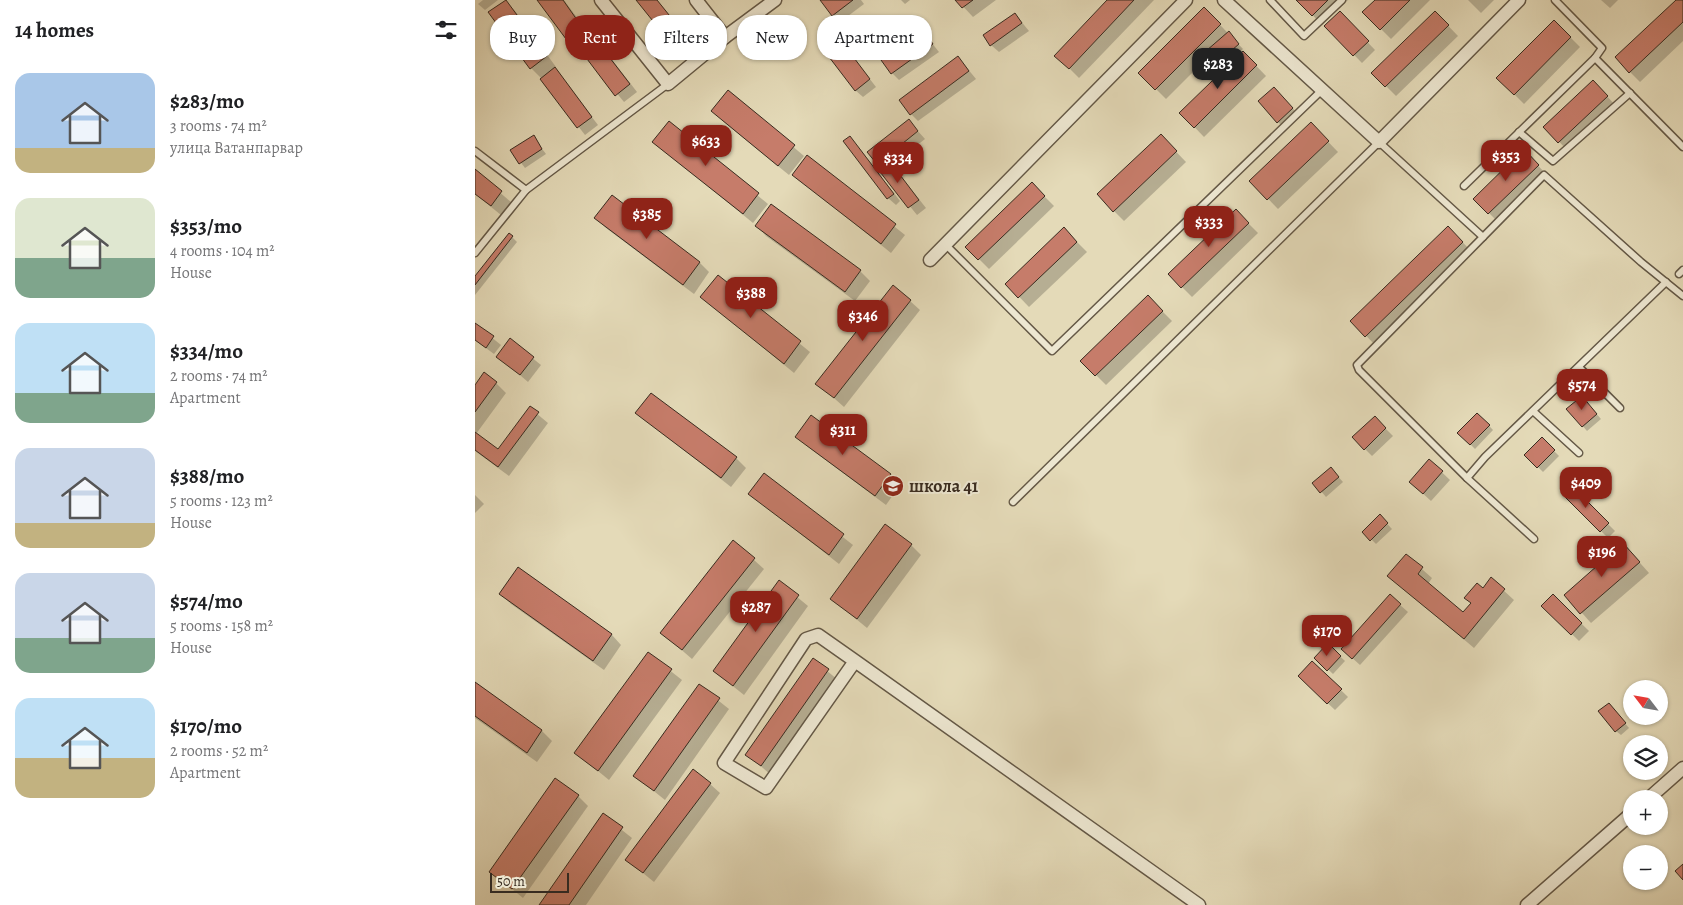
<!DOCTYPE html>
<meta charset="utf-8">
<style>
:root{--surface:#fff;--page:#f6f6f6;--text:#202124;--muted:#757577;--accent:#8f2418}
body{margin:0;font-family:Alegreya,serif;background:var(--page);color:var(--text);height:100vh;display:flex;flex-direction:column;font-size:19px;white-space:nowrap}
*{box-sizing:border-box;margin:0}
p{font-size:16px;color:var(--muted)}
.icon{flex:none;width:28px;height:28px;fill:none;stroke:currentColor;stroke-width:2;stroke-linecap:round;stroke-linejoin:round}
.map{position:relative;flex:1;overflow:hidden}
.details{display:flex;flex-direction:column;background:var(--surface);width:475px}
.details>*{flex:none}
.guide{position:absolute;left:15px;top:15px;width:475px;height:45px;display:flex;gap:10px}
.needle{width:32px;rotate:301deg}
.buttons{position:absolute;left:1148px;top:680px;display:grid;gap:10px}
.buttons a{display:grid;place-items:center;width:45px;height:45px;border-radius:50%;background:var(--surface);box-shadow:0 1px 4px #0004;font-size:25px}
.scale{position:absolute;left:15px;bottom:12px;width:79px;box-sizing:border-box;padding-left:5px;border:2px solid #392c20;border-top:0;font-size:14px;line-height:18px;white-space:nowrap;color:#392c20;-webkit-text-stroke:4px #ede7d1;paint-order:stroke}
.price{position:absolute;translate:-50% -42px;padding:0 11px;border-radius:10px;background:var(--accent);color:#fff;font-size:16px;line-height:32px;filter:drop-shadow(0 1px 2px #0008)}
.price::after{content:'';position:absolute;left:50%;top:30px;width:15px;height:11px;margin-left:-8px;background:inherit;clip-path:polygon(0 0,100% 0,50% 100%)}
.price.active{background:#222;color:#fff}
ul{padding:0;list-style:none}
li{display:flex;align-items:center;gap:15px;height:125px;padding:0 15px}
li span{display:grid;place-items:center;flex:none;width:140px;height:100px;border-radius:15px;color:#555}
li>.icon{margin-inline-start:auto}
span .icon{width:60px;height:60px;fill:#fffc;stroke-width:1}
li b{font-size:21px}
h2{display:flex;justify-content:space-between;align-items:center;height:60px;padding:0 15px;font-size:21px}
.tag{padding:0 18px;border-radius:20px;background:var(--surface);box-shadow:0 1px 4px #0004;font-size:18px;line-height:45px}
.tag.active{background:var(--accent);color:#fff}
main{display:flex;flex:1;min-height:0}
.map>svg:first-child{display:block}
.shadow{fill:#0003}
.building{fill:#c67c6a;stroke:#392c20}
.lines{fill:none;stroke-linecap:round;stroke-linejoin:round}
.service-casing{stroke:#645846;stroke-width:9}
.minor-casing{stroke:#645846;stroke-width:15}
.service{stroke:#ede7d1;stroke-width:6}
.minor{stroke:#ede7d1;stroke-width:12}
.labels{text-anchor:middle;stroke-width:4;stroke-linejoin:round;paint-order:stroke}
.poi-label{font-size:18px;font-weight:bold;fill:#392c20;stroke:#ede7d1;text-anchor:start}
</style>
<main>
<section class="details">
<h2>14 homes<svg class="icon" aria-label="filters" viewBox="0 0 24 24"><path d="M4 7h16M4 17h16"/><circle cx="9" cy="7" r="2"/><circle cx="15" cy="17" r="2"/></svg></h2>
<ul>
<li><span style="background:linear-gradient(#a9c7e8 75%,#c2b280 0)"><svg class="icon" aria-label="home" viewBox="0 0 24 24"><path d="M3 11l9-7 9 7M6 9v11h12V9"/></svg></span><div><b>$283/mo</b><p>3 rooms · 74 m²</p><p>улица Ватанпарвар</p></div></li>
<li><span style="background:linear-gradient(#dfe7d0 60%,#7fa58c 0)"><svg class="icon" aria-label="home" viewBox="0 0 24 24"><path d="M3 11l9-7 9 7M6 9v11h12V9"/></svg></span><div><b>$353/mo</b><p>4 rooms · 104 m²</p><p>House</p></div></li>
<li><span style="background:linear-gradient(#bfe0f5 70%,#7fa58c 0)"><svg class="icon" aria-label="home" viewBox="0 0 24 24"><path d="M3 11l9-7 9 7M6 9v11h12V9"/></svg></span><div><b>$334/mo</b><p>2 rooms · 74 m²</p><p>Apartment</p></div></li>
<li><span style="background:linear-gradient(#c9d6e8 75%,#c2b280 0)"><svg class="icon" aria-label="home" viewBox="0 0 24 24"><path d="M3 11l9-7 9 7M6 9v11h12V9"/></svg></span><div><b>$388/mo</b><p>5 rooms · 123 m²</p><p>House</p></div></li>
<li><span style="background:linear-gradient(#c9d6e8 65%,#7fa58c 0)"><svg class="icon" aria-label="home" viewBox="0 0 24 24"><path d="M3 11l9-7 9 7M6 9v11h12V9"/></svg></span><div><b>$574/mo</b><p>5 rooms · 158 m²</p><p>House</p></div></li>
<li><span style="background:linear-gradient(#bfe0f5 60%,#c2b280 0)"><svg class="icon" aria-label="home" viewBox="0 0 24 24"><path d="M3 11l9-7 9 7M6 9v11h12V9"/></svg></span><div><b>$170/mo</b><p>2 rooms · 52 m²</p><p>Apartment</p></div></li>
</ul>
</section>
<div class="map">
<svg width="1208" height="905" viewBox="0 0 1208 905">
<rect width="100%" height="100%" fill="#e4dab8"/>
<filter id="stains"><feTurbulence type="fractalNoise" baseFrequency=".004" numOctaves="4"/><feColorMatrix values="0 0 0 0 .2 0 0 0 0 .09 0 0 0 0 .02 0 0 0 .5 -.17"/></filter>
<radialGradient id="worn" r=".72"><stop offset=".6" stop-color="#630" stop-opacity="0"/><stop offset="1" stop-color="#630" stop-opacity=".3"/></radialGradient>
<g class="shadow">
<path d="M 8,0 L 23,0 L 10,10 L 3,4 Z"/>
<path d="M 64,0 L 89,0 L 117,38 L 125,44 L 162,92 L 149,102 L 104,47 L 102,48 L 92,38 Z"/>
<path d="M 182,0 L 217,44 L 206,52 L 199,45 Z"/>
<path d="M 346,0 L 386,0 L 389,4 L 365,22 Z"/>
<path d="M 426,0 L 435,0 L 430,4 Z"/>
<path d="M 482,0 L 521,0 L 498,17 Z"/>
<path d="M 634,0 L 679,0 L 604,78 L 581,55 Z"/>
<path d="M 823,0 L 873,0 L 847,25 Z"/>
<path d="M 902,0 L 955,0 L 916,39 L 889,12 Z"/>
<path d="M 993,0 L 1019,0 L 1006,13 Z"/>
<path d="M 1126,0 L 1143,0 L 1135,8 Z"/>
<path d="M 1203,0 L 1208,0 L 1208,41 L 1165,82 L 1155,72 Z"/>
<path d="M 30,1 L 40,11 L 81,67 L 79,68 L 123,125 L 110,135 L 66,78 L 56,68 Z"/>
<path d="M 729,8 L 768,49 L 748,67 L 736,54 L 691,99 L 665,73 Z"/>
<path d="M 960,12 L 983,36 L 921,96 L 898,73 Z"/>
<path d="M 865,13 L 900,50 L 887,63 L 851,26 Z"/>
<path d="M 540,14 L 554,31 L 524,52 L 516,45 Z"/>
<path d="M 1079,21 L 1105,47 L 1049,104 L 1023,78 Z"/>
<path d="M 448,32 L 464,52 L 424,80 L 417,73 Z"/>
<path d="M 367,43 L 401,87 L 388,97 L 380,90 Z"/>
<path d="M 768,52 L 791,76 L 729,137 L 706,113 Z"/>
<path d="M 483,57 L 501,79 L 443,121 L 436,114 Z"/>
<path d="M 254,92 L 329,156 L 314,175 L 248,121 Z"/>
<path d="M 1128,92 L 1142,107 L 1094,152 L 1070,127 Z"/>
<path d="M 806,96 L 825,116 L 810,129 L 803,122 Z"/>
<path d="M 433,120 L 450,139 L 417,165 L 451,208 L 442,215 L 404,168 L 406,166 L 394,152 Z"/>
<path d="M 194,123 L 293,204 L 278,223 L 179,142 Z"/>
<path d="M 836,124 L 863,152 L 803,209 L 776,181 Z"/>
<path d="M 686,136 L 711,162 L 649,221 L 639,211 Z"/>
<path d="M 58,137 L 71,154 L 50,168 L 37,151 Z"/>
<path d="M 382,145 L 425,201 L 421,205 L 413,198 Z"/>
<path d="M 1049,151 L 1073,176 L 1024,223 L 1000,199 Z"/>
<path d="M 332,157 L 430,235 L 416,253 L 318,174 Z"/>
<path d="M 0,171 L 36,202 L 26,215 L 0,194 Z"/>
<path d="M 557,184 L 579,206 L 514,269 L 492,247 Z"/>
<path d="M 761,211 L 783,233 L 717,297 L 694,274 Z"/>
<path d="M 121,218 L 225,263 L 234,272 L 219,294 L 131,228 Z"/>
<path d="M 282,226 L 385,271 L 395,281 L 380,301 L 291,236 Z"/>
<path d="M 973,227 L 997,252 L 901,346 L 877,321 Z"/>
<path d="M 589,229 L 612,252 L 554,307 L 532,284 Z"/>
<path d="M 34,234 L 42,242 L 0,295 L 0,278 Z"/>
<path d="M 243,277 L 335,352 L 319,373 L 227,297 Z"/>
<path d="M 673,297 L 697,321 L 631,385 L 607,361 Z"/>
<path d="M 435,301 L 445,310 L 369,407 L 342,383 Z"/>
<path d="M 0,324 L 26,345 L 19,354 L 0,340 Z"/>
<path d="M 35,340 L 66,365 L 53,382 L 23,356 Z"/>
<path d="M 21,383 L 31,393 L 1,434 L 24,451 L 55,408 L 73,423 L 34,476 L 0,451 L 0,387 Z"/>
<path d="M 1111,402 L 1126,419 L 1112,431 L 1093,409 Z"/>
<path d="M 162,413 L 261,458 L 271,468 L 256,487 Z"/>
<path d="M 1003,414 L 1018,430 L 1000,449 L 984,433 Z"/>
<path d="M 336,417 L 415,475 L 425,485 L 411,505 L 332,446 L 322,436 Z"/>
<path d="M 900,418 L 918,436 L 897,456 L 879,438 Z"/>
<path d="M 1067,439 L 1084,456 L 1068,472 L 1051,455 Z"/>
<path d="M 955,461 L 975,480 L 956,501 L 943,489 Z"/>
<path d="M 860,473 L 868,482 L 851,497 L 839,483 Z"/>
<path d="M 289,475 L 378,545 L 364,564 L 275,494 Z"/>
<path d="M 1097,488 L 1140,531 L 1133,538 L 1090,495 Z"/>
<path d="M 0,495 L 9,504 L 0,513 Z"/>
<path d="M 905,516 L 917,529 L 901,544 L 889,532 Z"/>
<path d="M 259,542 L 289,569 L 217,659 L 187,633 Z"/>
<path d="M 436,545 L 446,555 L 392,628 L 357,599 Z"/>
<path d="M 931,555 L 957,578 L 953,584 L 989,613 L 1016,579 L 1039,600 L 999,648 L 914,576 Z"/>
<path d="M 1158,555 L 1174,573 L 1116,623 L 1091,595 Z"/>
<path d="M 43,569 L 137,635 L 146,645 L 129,670 L 36,604 L 26,594 Z"/>
<path d="M 304,582 L 333,606 L 269,695 L 239,671 Z"/>
<path d="M 915,596 L 933,612 L 885,665 L 875,656 Z"/>
<path d="M 1078,596 L 1114,631 L 1104,641 L 1068,606 Z"/>
<path d="M 853,645 L 870,661 L 858,674 L 841,658 Z"/>
<path d="M 174,654 L 207,680 L 134,780 L 101,753 Z"/>
<path d="M 339,660 L 363,680 L 296,775 L 272,754 Z"/>
<path d="M 837,662 L 873,697 L 860,710 L 824,676 Z"/>
<path d="M 0,684 L 67,731 L 77,741 L 62,762 L 0,718 Z"/>
<path d="M 225,686 L 254,709 L 190,800 L 160,776 Z"/>
<path d="M 1138,709 L 1154,728 L 1146,735 L 1141,731 Z"/>
<path d="M 235,784 L 245,793 L 179,882 L 152,860 Z"/>
<path d="M 103,796 L 113,806 L 48,898 L 16,872 Z"/>
<path d="M 128,815 L 157,838 L 111,905 L 65,905 Z"/>
</g>
<g class="building">
<path d="M 31,0 L 72,56 L 55,69 L 13,12 Z"/>
<path d="M 62,0 L 88,0 L 107,27 L 91,39 Z"/>
<path d="M 161,0 L 182,0 L 211,36 L 198,46 Z"/>
<path d="M 345,0 L 378,0 L 357,16 Z"/>
<path d="M 480,0 L 498,0 L 487,8 Z"/>
<path d="M 632,0 L 659,0 L 594,69 L 579,56 Z"/>
<path d="M 821,0 L 853,0 L 837,16 Z"/>
<path d="M 900,0 L 935,0 L 905,30 L 887,12 Z"/>
<path d="M 1201,0 L 1208,0 L 1208,22 L 1154,73 L 1140,57 Z"/>
<path d="M 729,7 L 746,24 L 680,90 L 663,73 Z"/>
<path d="M 865,11 L 894,41 L 878,56 L 849,26 Z"/>
<path d="M 960,11 L 974,25 L 910,87 L 896,73 Z"/>
<path d="M 540,13 L 547,23 L 515,46 L 508,35 Z"/>
<path d="M 1079,20 L 1096,37 L 1039,95 L 1021,78 Z"/>
<path d="M 448,30 L 458,44 L 416,74 L 406,60 Z"/>
<path d="M 754,31 L 764,44 L 742,63 L 731,51 Z"/>
<path d="M 118,36 L 155,84 L 140,96 L 103,47 Z"/>
<path d="M 367,42 L 395,79 L 380,91 L 351,53 Z"/>
<path d="M 768,51 L 782,65 L 719,128 L 704,113 Z"/>
<path d="M 483,56 L 494,71 L 435,115 L 424,100 Z"/>
<path d="M 80,67 L 117,117 L 102,128 L 65,79 Z"/>
<path d="M 1118,80 L 1133,96 L 1083,143 L 1068,127 Z"/>
<path d="M 799,87 L 818,108 L 802,123 L 783,101 Z"/>
<path d="M 253,90 L 320,145 L 303,166 L 236,111 Z"/>
<path d="M 434,119 L 443,131 L 402,164 L 392,152 Z"/>
<path d="M 194,121 L 284,193 L 268,214 L 177,142 Z"/>
<path d="M 836,122 L 854,141 L 792,200 L 774,181 Z"/>
<path d="M 686,134 L 702,151 L 638,212 L 622,194 Z"/>
<path d="M 59,135 L 67,149 L 44,164 L 35,150 Z"/>
<path d="M 375,136 L 419,194 L 412,199 L 368,141 Z"/>
<path d="M 1049,149 L 1064,165 L 1013,214 L 998,199 Z"/>
<path d="M 332,155 L 421,224 L 406,244 L 317,175 Z"/>
<path d="M 413,159 L 444,200 L 433,208 L 402,168 Z"/>
<path d="M 0,169 L 27,191 L 16,206 L 0,194 Z"/>
<path d="M 557,182 L 570,196 L 503,260 L 490,247 Z"/>
<path d="M 137,195 L 225,262 L 208,285 L 119,218 Z"/>
<path d="M 296,204 L 386,270 L 370,292 L 280,226 Z"/>
<path d="M 761,209 L 774,223 L 706,288 L 693,274 Z"/>
<path d="M 973,226 L 988,242 L 890,337 L 875,321 Z"/>
<path d="M 589,227 L 602,242 L 543,298 L 530,284 Z"/>
<path d="M 34,233 L 38,236 L 0,285 L 0,276 Z"/>
<path d="M 243,275 L 326,341 L 309,364 L 225,297 Z"/>
<path d="M 418,285 L 436,300 L 359,398 L 340,384 Z"/>
<path d="M 673,295 L 688,311 L 620,376 L 605,361 Z"/>
<path d="M 0,323 L 19,336 L 11,348 L 0,340 Z"/>
<path d="M 35,338 L 59,357 L 45,375 L 21,357 Z"/>
<path d="M 9,372 L 22,382 L 0,412 L 0,385 Z"/>
<path d="M 176,393 L 262,457 L 246,478 L 160,413 Z"/>
<path d="M 1107,396 L 1122,414 L 1107,427 L 1091,409 Z"/>
<path d="M 55,406 L 64,412 L 23,467 L 0,450 L 0,432 L 23,449 Z"/>
<path d="M 1002,413 L 1015,425 L 995,445 L 982,433 Z"/>
<path d="M 336,415 L 416,474 L 400,496 L 320,437 Z"/>
<path d="M 900,416 L 911,428 L 889,450 L 877,437 Z"/>
<path d="M 1067,437 L 1080,450 L 1062,468 L 1049,455 Z"/>
<path d="M 954,459 L 968,471 L 948,494 L 934,482 Z"/>
<path d="M 856,467 L 864,477 L 845,493 L 837,483 Z"/>
<path d="M 289,473 L 369,534 L 354,555 L 273,494 Z"/>
<path d="M 1097,486 L 1134,523 L 1125,532 L 1088,495 Z"/>
<path d="M 905,514 L 913,523 L 895,541 L 887,532 Z"/>
<path d="M 410,524 L 437,544 L 382,619 L 355,599 Z"/>
<path d="M 258,540 L 280,558 L 207,650 L 185,633 Z"/>
<path d="M 1148,543 L 1165,562 L 1105,614 L 1089,595 Z"/>
<path d="M 931,554 L 948,567 L 943,574 L 988,612 L 996,603 L 989,598 L 1002,583 L 1008,588 L 1016,577 L 1030,589 L 989,639 L 912,576 Z"/>
<path d="M 43,567 L 137,634 L 118,661 L 24,594 Z"/>
<path d="M 304,580 L 324,595 L 258,686 L 238,671 Z"/>
<path d="M 915,594 L 926,604 L 877,659 L 866,649 Z"/>
<path d="M 1078,594 L 1107,623 L 1096,635 L 1066,606 Z"/>
<path d="M 853,643 L 866,656 L 852,671 L 839,658 Z"/>
<path d="M 173,652 L 197,669 L 123,771 L 99,753 Z"/>
<path d="M 338,658 L 354,669 L 286,766 L 270,755 Z"/>
<path d="M 837,661 L 867,689 L 852,704 L 823,676 Z"/>
<path d="M 0,682 L 67,730 L 52,753 L 0,716 Z"/>
<path d="M 224,684 L 245,698 L 179,791 L 158,776 Z"/>
<path d="M 1134,703 L 1151,723 L 1140,732 L 1123,711 Z"/>
<path d="M 218,769 L 236,783 L 168,873 L 150,860 Z"/>
<path d="M 80,778 L 104,795 L 37,889 L 14,872 Z"/>
<path d="M 128,813 L 148,827 L 94,905 L 64,905 Z"/>
<path d="M 1208,864 L 1208,880 L 1200,871 Z"/>
</g>
<g class="lines">
<g class="service-casing">
<g id="service">
<path d="M 795,0 L 829,36 L 867,0"/>
<path d="M 1080,0 L 1127,48 L 1120,58 L 1208,147"/>
<path d="M 1044,132 L 1078,161 L 1155,93"/>
<path d="M 0,151 L 51,190 L 193,84"/>
<path d="M 989,186 L 1120,58"/>
<path d="M 470,244 L 577,351 L 848,89"/>
<path d="M 0,253 L 51,190"/>
<path d="M 1204,274 L 1208,270"/>
<path d="M 1104,367 L 1145,408"/>
<path d="M 1058,411 L 1104,453"/>
<path d="M 992,478 L 884,370 L 882,365 L 1008,237"/>
<path d="M 538,502 L 904,142 L 1008,237 L 1069,175 L 1166,262 L 1208,296"/>
<path d="M 1059,539 L 992,478 L 1010,457 L 1191,282"/>
</g>
</g>
<g class="minor-casing">
<g id="minor">
<path d="M 126,0 L 193,84 L 250,37 L 300,0"/>
<path d="M 221,0 L 250,37"/>
<path d="M 749,0 L 904,142 L 1044,0"/>
<path d="M 455,260 L 711,0"/>
<path d="M 380,661 L 291,788 L 249,763 L 331,639 L 343,635 L 380,661 L 724,905"/>
<path d="M 1173,799 L 1208,768"/>
<path d="M 1052,905 L 1156,814"/>
</g>
</g>
<use href="#service" class="service"/>
<use href="#minor" class="minor"/>
</g>
<defs>
<g id="school-disc" transform="scale(1.125)"><circle r="9.5" fill="#8f2418" stroke="#ede7d1"/><path d="M0-5L7-2L0 1L-7-2ZM-4 1L0 2.5L4 1V4Q0 6-4 4Z" fill="#fff"/></g>
</defs>
<g fill-rule="evenodd">
<use href="#school-disc" x="418" y="486"/>
</g>
<g class="labels">
<g class="poi-label">
<text x="434" y="492">школа 41</text>
</g>
</g>
<rect width="100%" height="100%" filter="url(#stains)"/>
<rect width="100%" height="100%" fill="url(#worn)"/>
</svg>
<div class="buttons">
<a><svg class="needle" viewBox="-14 -14 28 28"><path d="M0-13l5 13h-10z" fill="#e53935"/><path d="M0 13l5-13h-10z" fill="#757577"/></svg></a>
<a><svg class="icon" aria-label="layers" viewBox="0 0 24 24"><path d="M12 4l9 5-9 5-9-5zM3 14l9 5 9-5"/></svg></a>
<a>+</a>
<a>−</a>
</div>
<div class="scale">50 m</div>
<b class="price active" style="left:743px;top:90px">$283</b>
<b class="price" style="left:231px;top:167px">$633</b>
<b class="price" style="left:1031px;top:182px">$353</b>
<b class="price" style="left:423px;top:184px">$334</b>
<b class="price" style="left:172px;top:240px">$385</b>
<b class="price" style="left:734px;top:248px">$333</b>
<b class="price" style="left:276px;top:319px">$388</b>
<b class="price" style="left:388px;top:342px">$346</b>
<b class="price" style="left:1107px;top:411px">$574</b>
<b class="price" style="left:368px;top:456px">$311</b>
<b class="price" style="left:1111px;top:509px">$409</b>
<b class="price" style="left:1127px;top:578px">$196</b>
<b class="price" style="left:281px;top:633px">$287</b>
<b class="price" style="left:852px;top:657px">$170</b>
<div class="guide">
<a class="tag">Buy</a>
<a class="tag active">Rent</a>
<a class="tag">Filters</a>
<a class="tag">New</a>
<a class="tag">Apartment</a>
</div>
</div>
</main>
